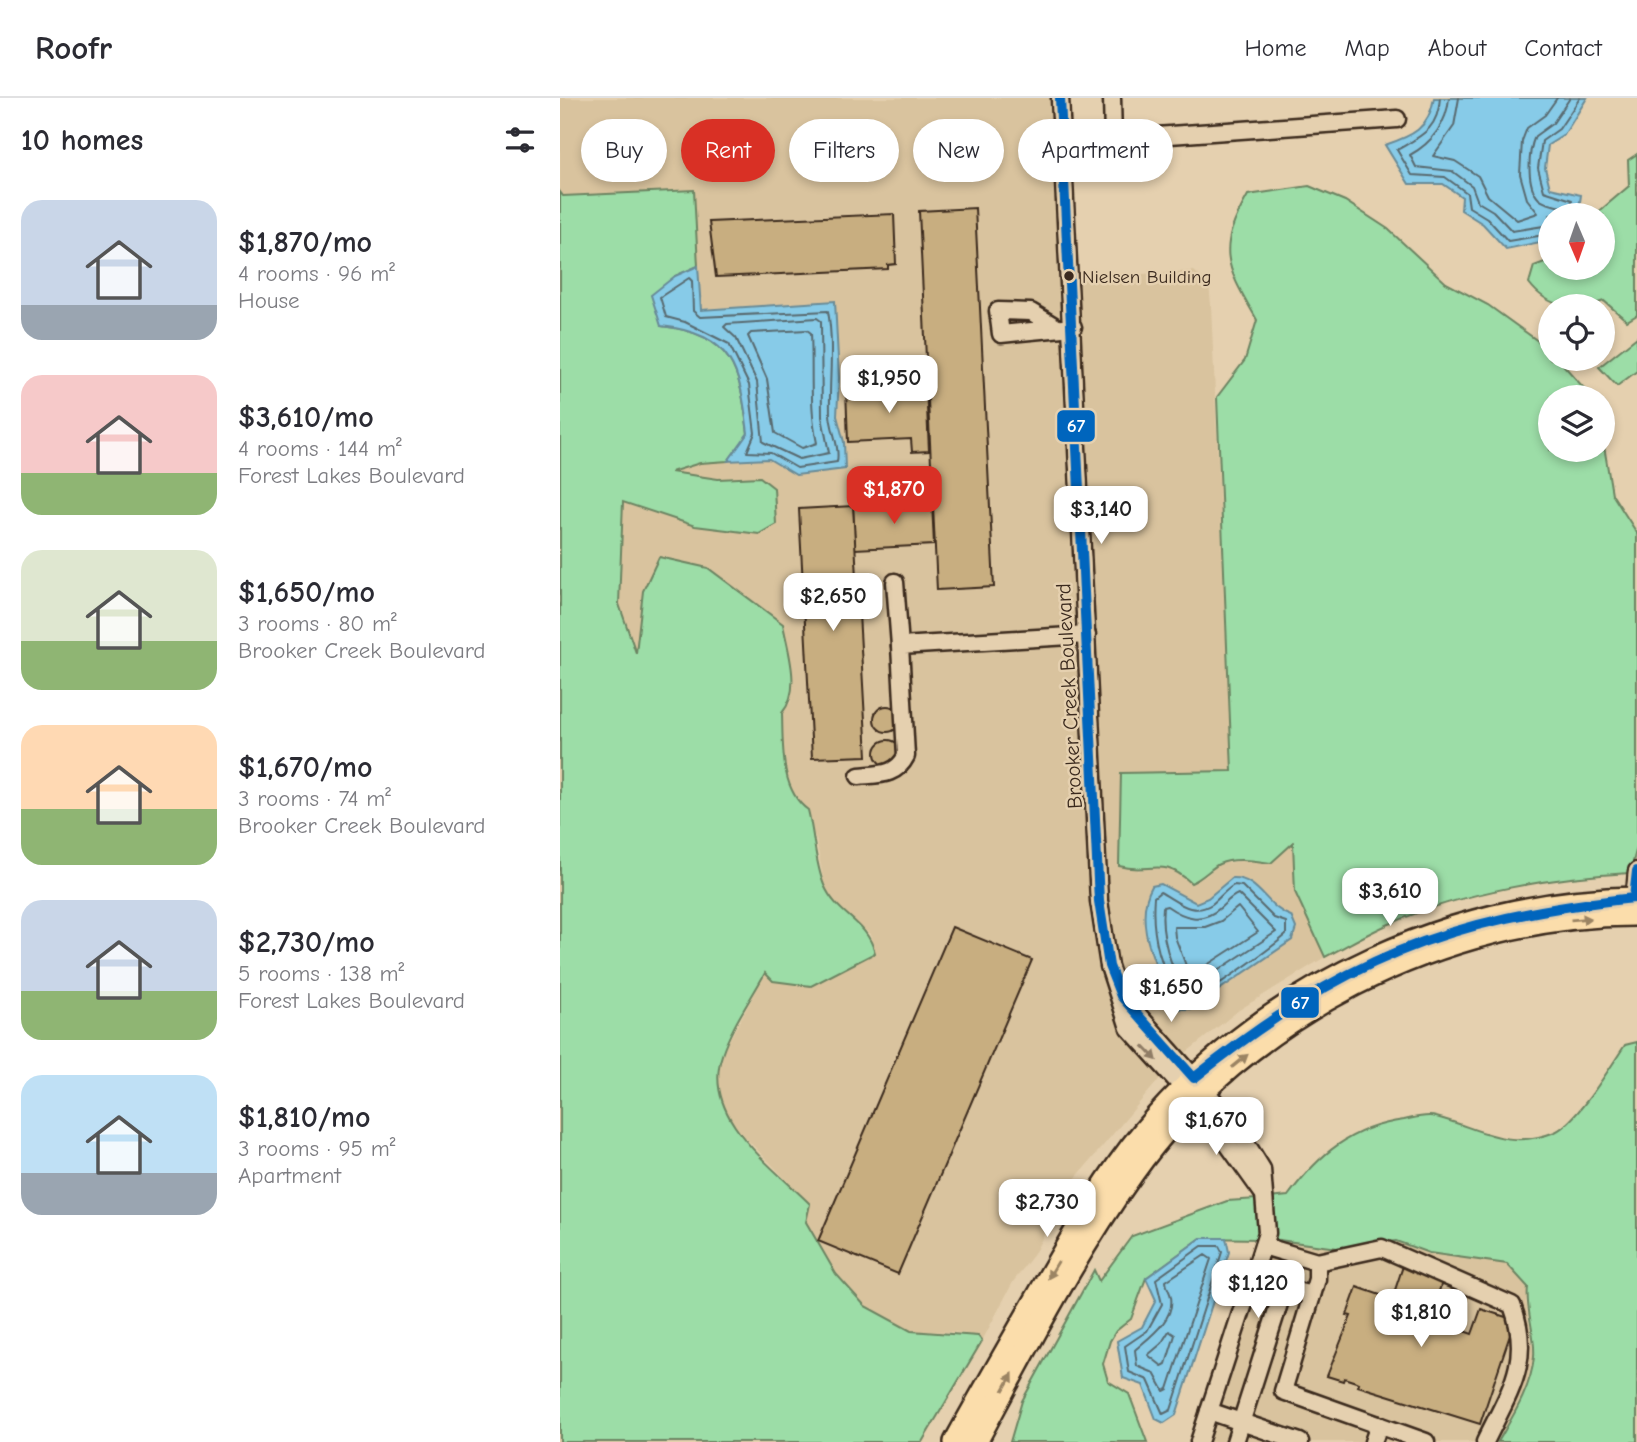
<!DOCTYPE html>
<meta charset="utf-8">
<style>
:root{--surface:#fff;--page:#f2f2f3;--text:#2b2b33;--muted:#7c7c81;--line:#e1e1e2;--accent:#d93025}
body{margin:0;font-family:"Comic Neue",sans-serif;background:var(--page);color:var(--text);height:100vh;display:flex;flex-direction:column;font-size:26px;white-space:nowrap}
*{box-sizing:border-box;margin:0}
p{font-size:23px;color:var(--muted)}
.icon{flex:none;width:38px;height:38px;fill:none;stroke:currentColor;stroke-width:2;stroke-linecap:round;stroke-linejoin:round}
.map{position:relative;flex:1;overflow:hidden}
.sheet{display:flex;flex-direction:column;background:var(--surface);width:560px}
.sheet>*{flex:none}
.top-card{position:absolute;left:21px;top:21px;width:665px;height:63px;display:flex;gap:14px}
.needle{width:46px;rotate:178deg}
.tools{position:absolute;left:978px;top:105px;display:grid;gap:14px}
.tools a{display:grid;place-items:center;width:77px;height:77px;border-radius:50%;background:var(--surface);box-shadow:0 4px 10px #0003;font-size:35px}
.price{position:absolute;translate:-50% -60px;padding:0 16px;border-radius:14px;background:#fff;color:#222;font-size:23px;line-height:46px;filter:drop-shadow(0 2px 4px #0008)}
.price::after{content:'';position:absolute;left:50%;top:42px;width:21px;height:16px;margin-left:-10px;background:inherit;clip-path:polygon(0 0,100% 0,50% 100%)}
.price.current{background:var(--accent);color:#fff}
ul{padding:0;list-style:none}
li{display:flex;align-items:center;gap:21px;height:175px;padding:0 21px}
li span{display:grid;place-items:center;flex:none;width:196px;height:140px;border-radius:21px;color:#555}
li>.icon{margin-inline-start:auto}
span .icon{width:84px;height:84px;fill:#fffc;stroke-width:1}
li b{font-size:30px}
h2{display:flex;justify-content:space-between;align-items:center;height:84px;padding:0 21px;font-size:30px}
.chip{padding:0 24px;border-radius:32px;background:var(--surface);box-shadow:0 4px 10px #0003;font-size:24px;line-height:63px}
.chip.current{background:var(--accent);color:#fff}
header{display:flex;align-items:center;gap:42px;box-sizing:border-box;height:98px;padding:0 35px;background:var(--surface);border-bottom:2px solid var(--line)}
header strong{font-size:33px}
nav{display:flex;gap:38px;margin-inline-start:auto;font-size:24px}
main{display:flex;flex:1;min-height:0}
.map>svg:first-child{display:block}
.built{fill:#d9c39e;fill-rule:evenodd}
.green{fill:#9cdda7;stroke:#6c8462;stroke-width:2}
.water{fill:#87cbe8;stroke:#698b97;stroke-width:2}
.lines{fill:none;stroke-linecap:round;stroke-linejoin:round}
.shore{stroke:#596a6f;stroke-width:2}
.building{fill:#c8ae80;stroke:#3b2a1e;stroke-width:2}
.minor-casing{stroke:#3b2a1e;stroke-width:21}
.major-casing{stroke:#3b2a1e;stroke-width:26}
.minor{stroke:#e5d0af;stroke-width:16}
.major{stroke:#fbddab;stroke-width:21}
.bus-1-casing{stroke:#e5d0af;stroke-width:16}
.bus-1{stroke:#0065bd;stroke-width:10}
.oneway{fill:#9b8464}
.oneway2{fill:#907d66}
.bus-dot{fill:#3b2a1e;stroke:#e5d0af;stroke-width:2.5}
.labels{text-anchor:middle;stroke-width:5;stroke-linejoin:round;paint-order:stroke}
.bus-label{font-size:19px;fill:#3b2a1e;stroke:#e5d0af;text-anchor:start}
.street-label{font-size:21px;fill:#3b2a1e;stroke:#e5d0af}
.line-badge{stroke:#e5d0af;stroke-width:2.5}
.badge-label{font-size:19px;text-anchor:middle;font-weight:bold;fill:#fff}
</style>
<header>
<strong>Roofr</strong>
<nav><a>Home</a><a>Map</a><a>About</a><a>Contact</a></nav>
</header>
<main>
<section class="sheet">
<h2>10 homes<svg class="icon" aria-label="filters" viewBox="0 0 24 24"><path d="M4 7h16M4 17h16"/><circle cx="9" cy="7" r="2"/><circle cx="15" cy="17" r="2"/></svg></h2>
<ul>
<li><span style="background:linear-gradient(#c9d6e8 75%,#9aa5b1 0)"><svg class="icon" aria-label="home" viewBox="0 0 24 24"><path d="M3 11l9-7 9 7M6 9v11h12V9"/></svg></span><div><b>$1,870/mo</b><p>4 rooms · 96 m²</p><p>House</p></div></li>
<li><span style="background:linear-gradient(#f6c9c9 70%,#8fb573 0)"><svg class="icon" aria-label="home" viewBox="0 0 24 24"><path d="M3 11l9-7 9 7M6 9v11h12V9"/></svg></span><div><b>$3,610/mo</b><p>4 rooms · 144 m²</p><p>Forest Lakes Boulevard</p></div></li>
<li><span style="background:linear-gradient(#dfe7d0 65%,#8fb573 0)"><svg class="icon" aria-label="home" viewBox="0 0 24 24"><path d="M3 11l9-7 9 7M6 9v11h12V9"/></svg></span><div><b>$1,650/mo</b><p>3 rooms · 80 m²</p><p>Brooker Creek Boulevard</p></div></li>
<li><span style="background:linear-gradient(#ffd9b3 60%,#8fb573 0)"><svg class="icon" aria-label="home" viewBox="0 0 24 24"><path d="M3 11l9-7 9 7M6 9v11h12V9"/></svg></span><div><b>$1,670/mo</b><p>3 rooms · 74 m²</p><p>Brooker Creek Boulevard</p></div></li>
<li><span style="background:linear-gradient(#c9d6e8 65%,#8fb573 0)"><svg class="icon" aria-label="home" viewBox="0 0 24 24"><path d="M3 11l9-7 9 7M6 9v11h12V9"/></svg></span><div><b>$2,730/mo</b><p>5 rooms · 138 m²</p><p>Forest Lakes Boulevard</p></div></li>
<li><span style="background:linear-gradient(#bfe0f5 70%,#9aa5b1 0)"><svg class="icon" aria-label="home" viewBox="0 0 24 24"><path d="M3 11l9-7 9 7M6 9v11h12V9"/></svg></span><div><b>$1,810/mo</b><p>3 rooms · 95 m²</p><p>Apartment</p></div></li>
</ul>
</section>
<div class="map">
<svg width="1077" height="1344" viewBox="0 0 1077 1344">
<rect width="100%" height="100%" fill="#e5d0af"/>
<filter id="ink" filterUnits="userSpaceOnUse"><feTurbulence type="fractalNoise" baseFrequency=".0143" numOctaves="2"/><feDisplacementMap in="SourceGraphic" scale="14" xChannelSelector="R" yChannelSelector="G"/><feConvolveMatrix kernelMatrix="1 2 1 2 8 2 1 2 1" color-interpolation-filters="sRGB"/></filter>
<g filter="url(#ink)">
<g class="built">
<path d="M 0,0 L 494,0 L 533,804 L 565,934 L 602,978 L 509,1088 L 474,1156 L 453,1184 L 422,1243 L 418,1238 L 395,1234 L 351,1233 L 305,1208 L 276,1176 L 246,1124 L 250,1106 L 172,1026 L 157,996 L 161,957 L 206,875 L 251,888 L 315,855 L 310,836 L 282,815 L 264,786 L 256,741 L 236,703 L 223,663 L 222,615 L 231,604 L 232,578 L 223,526 L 99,459 L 83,493 L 76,557 L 59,506 L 62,403 L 135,428 L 199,436 L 200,379 L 158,381 L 109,374 L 140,365 L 209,361 L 236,377 L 284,344 L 277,318 L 279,279 L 275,203 L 140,212 L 134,92 L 3,98 L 0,94 Z"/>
<path d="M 634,173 L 649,186 L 651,207 L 672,673 L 562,676 L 578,773 L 593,767 L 618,772 L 631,785 L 646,778 L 658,766 L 689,762 L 711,765 L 733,744 L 735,794 L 765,859 L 679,912 L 622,958 L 567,894 L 554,866 L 545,803 L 516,180 ZM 672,780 L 699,792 L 719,814 L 602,885 L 589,844 L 586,822 L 616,795 L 636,805 L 648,800 Z"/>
<path d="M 712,1141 L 777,1150 L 836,1143 L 869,1155 L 947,1166 L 968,1189 L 966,1204 L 974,1258 L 962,1303 L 938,1344 L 646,1344 Z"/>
</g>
<g class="green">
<path d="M 1077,56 L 1077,217 L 1067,223 L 1044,203 C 1015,214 988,210 969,185 L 974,168 L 990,162 L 990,170 L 1043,170 L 1043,117 L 1036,116 L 1069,88 L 1068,62 Z"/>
<path d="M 749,88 L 785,103 L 828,131 L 886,185 L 928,207 L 989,251 L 990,261 L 998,261 L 1032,299 L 990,299 L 990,352 L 1043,352 L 1043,342 L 1052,396 L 1077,435 L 1077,749 L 1070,775 C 993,779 903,794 832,825 C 809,834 787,848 765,859 L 735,794 L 733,745 L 711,765 C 695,763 674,759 659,766 C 651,770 643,780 631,785 C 601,757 591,777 559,768 L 561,675 L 672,673 L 657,299 L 685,262 L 697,222 C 667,169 655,154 688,97 Z"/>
<path d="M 134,92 L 138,168 L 115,178 L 101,228 C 174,236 180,272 188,336 L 168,363 L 140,365 L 111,374 L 158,381 L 200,379 L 214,390 L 216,426 L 199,436 L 135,428 L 63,404 L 59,506 L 76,555 L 83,493 L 99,459 L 148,470 L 223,526 C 228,554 242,592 222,615 C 223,647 220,692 248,712 C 254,735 255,765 264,787 C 278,819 307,822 315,855 L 251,888 L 213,883 L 205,875 C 191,901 171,929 162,957 C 141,1019 212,1068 250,1106 L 246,1124 L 276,1176 L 305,1208 L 351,1233 L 418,1238 L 422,1243 L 362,1344 L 0,1344 L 0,94 L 3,98 Z"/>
<path d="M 1077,239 L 1077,273 L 1057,288 L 1039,269 Z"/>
<path d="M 1077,944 L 1077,1344 L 938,1344 C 953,1318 971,1290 974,1259 C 976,1236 965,1212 968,1189 L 947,1166 L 869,1155 L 836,1143 L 777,1150 L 712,1141 L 709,1100 L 728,1098 C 759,1056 791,1029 844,1022 C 854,1020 867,1016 876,1019 C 920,1030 947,1053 995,1034 C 1017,1024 1051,968 1065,947 Z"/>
<path d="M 697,1101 L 701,1134 L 699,1141 L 641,1140 L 586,1180 L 571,1221 L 556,1233 L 550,1243 L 543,1266 L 548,1283 L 569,1296 L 587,1344 L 450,1344 L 462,1303 L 534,1172 L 539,1183 L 572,1138 L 667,1103 Z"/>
</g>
<g class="water">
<path d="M 874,0 L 1027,0 L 1004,37 L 988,47 L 985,70 L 990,90 L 1021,97 L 1018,117 L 990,117 L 990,142 L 946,151 L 923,126 L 901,112 L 902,99 L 883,86 L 849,86 L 825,47 C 852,38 869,31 874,0 Z"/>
<path d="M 138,168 L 141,212 L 275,203 L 279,280 L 277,318 L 284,344 L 285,371 L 236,377 L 209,361 L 168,363 L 188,335 C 180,272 174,236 101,228 L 91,197 L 115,178 Z"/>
<path d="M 672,780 C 699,779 707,811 731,818 L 736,830 L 732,842 L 631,911 L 620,911 C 599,880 571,825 592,788 L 601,786 L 636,805 L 648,800 Z"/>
<path d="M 641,1140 L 666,1140 L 669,1154 L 616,1317 L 604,1325 L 596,1321 L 583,1287 L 563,1280 L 557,1243 L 582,1229 L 596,1202 L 586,1180 Z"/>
</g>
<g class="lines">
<g class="shore">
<path d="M 880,0 C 878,32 861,38 837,52 L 852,77 L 885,79 L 907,95 L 909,109 L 927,120 L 948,143 L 990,136"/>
<path d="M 889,0 C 887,25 872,45 850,57 L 856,69 L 892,73 L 912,88 L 918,104 L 933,113 L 952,133 L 990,127"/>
<path d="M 899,0 L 894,28 L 873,58 L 895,63 L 918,78 L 928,98 L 957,122 L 978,115 L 967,101 L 960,76 L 962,43 L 967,30 L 985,17 L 997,0"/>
<path d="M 1003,117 L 1001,109 C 994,107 985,106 979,101 C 966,88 968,54 975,38 L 993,25 L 1010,0"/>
<path d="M 1011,117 L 1012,102 L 984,93 L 978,70 L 982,43 L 999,31 L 1020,0"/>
<path d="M 129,180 L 132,183 L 133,213 L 140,219 L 268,213 C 274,247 269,282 270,316 C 271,333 280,348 277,364 L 237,370 L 211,355 L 187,354 L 195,335 L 189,287 L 169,246 L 125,224 L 106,219 L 100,199 Z"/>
<path d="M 257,220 L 261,223 L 262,319 L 269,355 L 239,361 L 203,344 L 197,284 L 176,240 L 164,229 L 167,226 Z"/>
<path d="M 247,232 L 251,235 C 253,272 249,309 257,345 L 242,350 L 215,335 L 207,281 L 188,238 L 191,235 Z"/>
<path d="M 674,787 L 682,788 L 714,820 L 726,824 L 726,837 C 712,849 638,904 624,904 C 600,875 591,836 594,799 L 600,794 C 617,803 632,819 652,806 C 660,800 665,792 674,787 Z"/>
<path d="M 678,796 L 716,834 L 627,893 C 610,871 600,837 603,809 L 607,808 C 624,820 642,826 660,810 C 666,805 670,799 678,796 Z"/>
<path d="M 678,809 L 698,834 L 630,878 L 615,839 L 614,829 L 645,829 L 661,823 Z"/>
<path d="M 642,1148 L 659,1148 L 662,1154 L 611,1312 L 603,1316 L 588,1282 L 569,1274 L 565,1248 L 587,1233 L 602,1206 L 596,1181 Z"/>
<path d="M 645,1157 L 651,1161 L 608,1291 L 604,1293 L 594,1275 L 577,1268 L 575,1252 C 588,1240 615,1222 611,1199 C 610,1193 606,1189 606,1183 Z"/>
<path d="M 609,1233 L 615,1237 L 606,1266 L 602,1268 L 588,1257 L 601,1246 Z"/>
</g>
</g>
<g class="building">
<path d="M 415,110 L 434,489 L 377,492 L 359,113 Z"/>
<path d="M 334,116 L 336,166 L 328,167 L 328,171 L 156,179 L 149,124 Z"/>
<path d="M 366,287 L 369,353 L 352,354 L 351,341 L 288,344 L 286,291 Z"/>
<path d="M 372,404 L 374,447 L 295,451 L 293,408 Z"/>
<path d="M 293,408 L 307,658 L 252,660 L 239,411 Z"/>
<circle cx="327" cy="621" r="13"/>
<circle cx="328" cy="655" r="13"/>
<path d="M 392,829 L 472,862 L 338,1176 L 258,1143 Z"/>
<path d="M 844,1165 L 884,1178 L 870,1221 L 912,1236 L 921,1211 L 955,1222 L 920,1326 L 798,1288 L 799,1285 L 784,1280 L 783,1283 L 767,1278 L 791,1218 L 787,1217 L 797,1189 L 832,1201 Z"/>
</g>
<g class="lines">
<g class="minor-casing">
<g id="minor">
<path d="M 500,0 L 539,803 L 549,868 L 569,930 L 644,1013 L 702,1094"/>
<path d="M 553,41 L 837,21"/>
<path d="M 501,46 L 553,41 L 552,0"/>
<path d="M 496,229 L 471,214 L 438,213 L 441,236 L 513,229"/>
<path d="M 335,484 L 340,548"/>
<path d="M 299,678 C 319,676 336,678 346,658 L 340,548 L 527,537"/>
<path d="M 1074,808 L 1077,773"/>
<path d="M 563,900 L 646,993 L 679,1034 L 702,1071 L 707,1135 L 639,1344"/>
<path d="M 703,1148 L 757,1164 L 822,1150 L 952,1207 C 973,1263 949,1294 925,1344"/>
<path d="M 757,1164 L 757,1181 L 723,1293 L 866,1344"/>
<path d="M 649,1313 L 740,1344"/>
<path d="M 675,1344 L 724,1190 L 752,1197"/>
<path d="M 813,1344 L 819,1327"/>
</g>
</g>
<g class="major-casing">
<g id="major">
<path d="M 395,1344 C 431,1279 468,1215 505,1151 C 532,1105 559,1060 595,1020 C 715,885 896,802 1077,800"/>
<path d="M 416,1344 C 465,1253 513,1159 573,1075 C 684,918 885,816 1077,817"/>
</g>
</g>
<use href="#minor" class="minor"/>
<use href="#major" class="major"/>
<g class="bus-1-casing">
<path id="bus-1" d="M 500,0 L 539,803 L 549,868 L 561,898 L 634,980 C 782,862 886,820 1074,800 L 1077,773"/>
</g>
<use href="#bus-1" class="bus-1"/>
</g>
<defs><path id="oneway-solid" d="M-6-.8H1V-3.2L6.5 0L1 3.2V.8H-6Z" transform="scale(1.75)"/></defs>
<g class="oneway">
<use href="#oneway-solid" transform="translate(1021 821) rotate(-5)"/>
<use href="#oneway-solid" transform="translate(680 963) rotate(-39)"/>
<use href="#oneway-solid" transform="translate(493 1172) rotate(121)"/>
<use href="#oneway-solid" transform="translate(448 1284) rotate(-61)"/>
</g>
<use class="oneway2" href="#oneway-solid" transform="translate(590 955) rotate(46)"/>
</g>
<circle class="bus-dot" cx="509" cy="178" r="6"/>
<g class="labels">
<g class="bus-label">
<text x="522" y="185">Nielsen Building</text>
</g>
<g class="street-label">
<text transform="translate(509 598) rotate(-93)" y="7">Brooker Creek Boulevard</text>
</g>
</g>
<g class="line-badge">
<rect x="496" y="311" width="40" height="34" rx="7" fill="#0065bd"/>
<rect x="720" y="888" width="40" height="33" rx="7" fill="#0065bd"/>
</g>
<g class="badge-label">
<text x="516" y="334">67</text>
<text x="740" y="911">67</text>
</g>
</svg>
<div class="tools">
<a><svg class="needle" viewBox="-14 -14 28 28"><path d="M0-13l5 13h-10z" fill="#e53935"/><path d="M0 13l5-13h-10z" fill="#7c7c81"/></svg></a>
<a><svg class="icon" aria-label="locate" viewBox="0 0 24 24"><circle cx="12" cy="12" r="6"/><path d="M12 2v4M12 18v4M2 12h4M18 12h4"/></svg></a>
<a><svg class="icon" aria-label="layers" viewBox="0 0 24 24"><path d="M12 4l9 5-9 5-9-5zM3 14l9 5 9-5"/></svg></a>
</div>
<b class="price" style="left:329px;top:317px">$1,950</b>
<b class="price current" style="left:334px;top:428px">$1,870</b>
<b class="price" style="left:541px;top:448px">$3,140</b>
<b class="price" style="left:273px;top:535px">$2,650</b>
<b class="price" style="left:830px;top:830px">$3,610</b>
<b class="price" style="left:611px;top:926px">$1,650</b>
<b class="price" style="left:656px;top:1059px">$1,670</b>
<b class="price" style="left:487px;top:1141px">$2,730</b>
<b class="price" style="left:698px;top:1222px">$1,120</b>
<b class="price" style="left:861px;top:1251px">$1,810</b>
<div class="top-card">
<a class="chip">Buy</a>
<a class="chip current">Rent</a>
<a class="chip">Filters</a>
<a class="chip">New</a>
<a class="chip">Apartment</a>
</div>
</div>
</main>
